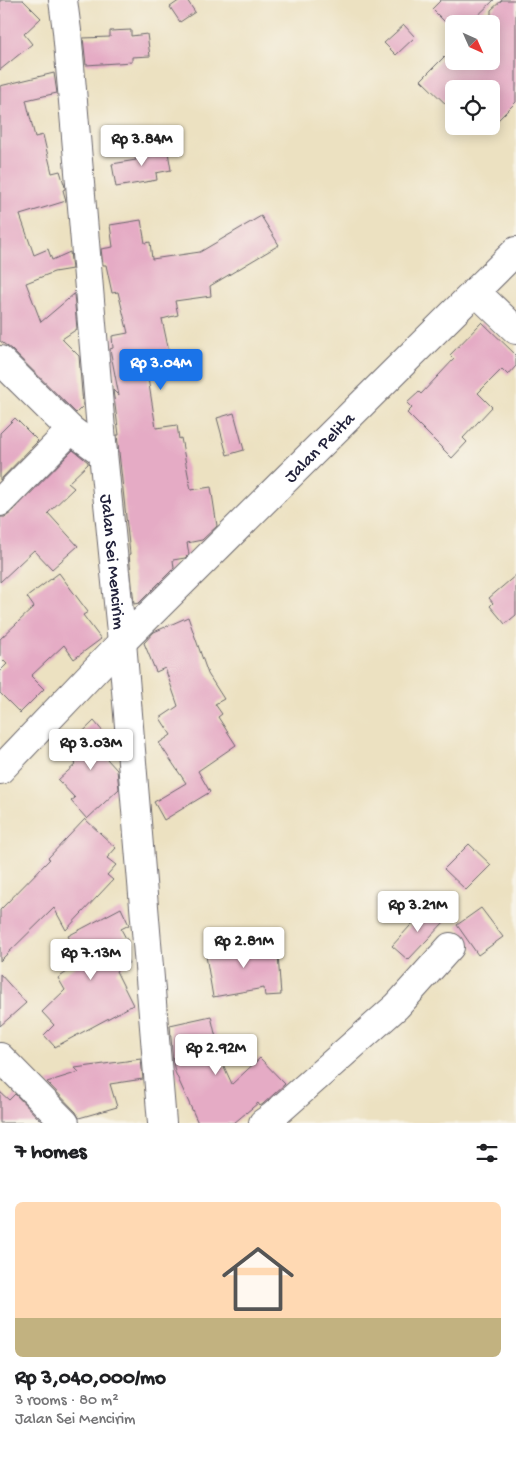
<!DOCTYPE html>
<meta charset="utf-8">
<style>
:root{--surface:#fff;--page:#f2f2f2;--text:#202124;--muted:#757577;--line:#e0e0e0;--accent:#1a73e8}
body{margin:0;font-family:"Gochi Hand",sans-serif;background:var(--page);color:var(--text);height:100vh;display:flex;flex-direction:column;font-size:19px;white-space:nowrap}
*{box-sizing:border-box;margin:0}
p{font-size:16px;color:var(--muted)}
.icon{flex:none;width:28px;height:28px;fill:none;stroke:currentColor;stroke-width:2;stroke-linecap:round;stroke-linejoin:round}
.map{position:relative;height:1123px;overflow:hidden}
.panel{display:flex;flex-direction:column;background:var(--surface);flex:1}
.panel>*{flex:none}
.needle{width:32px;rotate:135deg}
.tools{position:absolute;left:445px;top:15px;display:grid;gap:10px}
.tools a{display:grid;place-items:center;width:55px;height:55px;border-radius:8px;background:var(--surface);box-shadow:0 2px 12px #0003;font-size:25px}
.price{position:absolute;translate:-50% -42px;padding:0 11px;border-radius:5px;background:#fff;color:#222;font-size:16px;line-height:32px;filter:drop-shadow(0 1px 2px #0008)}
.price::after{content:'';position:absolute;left:50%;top:30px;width:15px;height:11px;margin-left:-8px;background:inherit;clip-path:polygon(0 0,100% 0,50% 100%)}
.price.selected{background:var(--accent);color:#fff}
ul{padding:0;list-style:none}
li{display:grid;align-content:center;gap:10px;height:265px;padding:0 15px}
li+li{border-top:1px solid var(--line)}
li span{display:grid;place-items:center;height:155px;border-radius:8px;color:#555}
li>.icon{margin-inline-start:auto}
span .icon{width:90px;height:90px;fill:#fffc;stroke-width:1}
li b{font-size:21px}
h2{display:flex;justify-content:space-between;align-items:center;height:60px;padding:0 15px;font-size:21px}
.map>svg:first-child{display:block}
.building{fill:#e5abc5}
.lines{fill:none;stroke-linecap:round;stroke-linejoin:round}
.minor-casing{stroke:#69656a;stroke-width:30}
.minor{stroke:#fff;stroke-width:28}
.labels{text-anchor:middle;stroke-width:4.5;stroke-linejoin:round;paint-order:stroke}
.street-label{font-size:18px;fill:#22223b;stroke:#f7f3e8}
</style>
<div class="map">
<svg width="516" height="1123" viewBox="0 0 516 1123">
<rect width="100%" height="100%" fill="#f7f3e8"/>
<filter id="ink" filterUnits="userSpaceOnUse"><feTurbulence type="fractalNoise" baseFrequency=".02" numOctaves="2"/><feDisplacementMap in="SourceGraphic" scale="10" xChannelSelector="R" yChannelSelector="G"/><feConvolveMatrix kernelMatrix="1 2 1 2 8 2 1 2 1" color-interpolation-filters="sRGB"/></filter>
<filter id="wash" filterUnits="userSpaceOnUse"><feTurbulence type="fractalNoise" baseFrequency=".0096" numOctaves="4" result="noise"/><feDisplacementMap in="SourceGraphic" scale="20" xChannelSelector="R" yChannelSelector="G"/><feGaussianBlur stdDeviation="1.12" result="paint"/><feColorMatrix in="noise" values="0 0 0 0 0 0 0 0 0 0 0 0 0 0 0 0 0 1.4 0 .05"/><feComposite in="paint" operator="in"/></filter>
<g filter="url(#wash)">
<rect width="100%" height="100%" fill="#ece1c1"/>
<g id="blocks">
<g class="building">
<path d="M 0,0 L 23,0 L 41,18 L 24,34 L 32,44 L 0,70 Z"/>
<path d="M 180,0 L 187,0 L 195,12 L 180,22 L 170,7 Z"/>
<path d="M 441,0 L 494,0 L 469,24 L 447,24 L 432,9 Z"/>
<path d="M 502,0 L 516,0 L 516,102 L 491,127 L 491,89 L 454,89 L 454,112 L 421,80 L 454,47 L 454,61 L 491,61 L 491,10 Z"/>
<path d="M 404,25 L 415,37 L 396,55 L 384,43 Z"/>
<path d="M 131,30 L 131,36 L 147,34 L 150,56 L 132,57 L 132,62 L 86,65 L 83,38 L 110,37 L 110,31 Z"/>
<path d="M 54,73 L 57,93 L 26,100 L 35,137 L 43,135 L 52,173 L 60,171 L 65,187 L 65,189 L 63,190 L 66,201 L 20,215 L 34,255 L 48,249 L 52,260 L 70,252 L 72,269 L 54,272 L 26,283 L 41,322 L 74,294 L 77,329 L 62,339 L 79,356 L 83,406 L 76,413 L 11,349 L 0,341 L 0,86 Z"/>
<path d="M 167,146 L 171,170 L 156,173 L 157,180 L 116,187 L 112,164 L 136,160 L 135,152 Z"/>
<path d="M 261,216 L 279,245 L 210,286 L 211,296 L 175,301 L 178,315 L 162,319 L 172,366 L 147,372 L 156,428 L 177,425 L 179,439 L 181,438 L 191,490 L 211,487 L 217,526 L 202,540 L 187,543 L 189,554 L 185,558 L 173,560 L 174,568 L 139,603 L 134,604 L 129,554 L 130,554 L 119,452 L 117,435 L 119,435 L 113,390 L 119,396 L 110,349 L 113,348 L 112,336 L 128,333 L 118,292 L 112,293 L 106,265 L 103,265 L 101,249 L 113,247 L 110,225 L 141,220 L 145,243 L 150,242 L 152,259 L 200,252 Z"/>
<path d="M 482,322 L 516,355 L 516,366 L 508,375 L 502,369 L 478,393 L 492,407 L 463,438 L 467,442 L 452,458 L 407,413 L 412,408 L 407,403 L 419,392 L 421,394 L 454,359 L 450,355 Z"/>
<path d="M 234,413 L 244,450 L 227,455 L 217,418 Z"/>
<path d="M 15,418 L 38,441 L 0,480 L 0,433 Z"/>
<path d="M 73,450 L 88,462 L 88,464 L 68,483 L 74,488 L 48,513 L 78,546 L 52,569 L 34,550 L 0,582 L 0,517 L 5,517 L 11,513 Z"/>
<path d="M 59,573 L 88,612 L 83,615 L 101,639 L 74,659 L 64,645 L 31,676 L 44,689 L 20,713 L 0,693 L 0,671 L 7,664 L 0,657 L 0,639 L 34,607 L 27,597 Z"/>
<path d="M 516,575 L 516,615 L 505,624 L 490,606 L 493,603 L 489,598 Z"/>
<path d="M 188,617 L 208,674 L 224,699 L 215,704 L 222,714 L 218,717 L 236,745 L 198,771 L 210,792 L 164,820 L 154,802 L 186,783 L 159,743 L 171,735 L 160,718 L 178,706 L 165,668 L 156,672 L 144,643 L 154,632 Z"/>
<path d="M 94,721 L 115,746 L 115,751 L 107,759 L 117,770 L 119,789 L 87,819 L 71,801 L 75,798 L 58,780 L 76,764 L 63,751 Z"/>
<path d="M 85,819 L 116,848 L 107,858 L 116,865 L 107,875 L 113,880 L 66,930 L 54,908 L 0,961 L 0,910 L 50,859 L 48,858 Z"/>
<path d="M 469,844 L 491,865 L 466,890 L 444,869 Z"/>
<path d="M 428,906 L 445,921 L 408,960 L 392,946 Z"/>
<path d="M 121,908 L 129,925 L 121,929 L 128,942 L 119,948 L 129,963 L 116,971 L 133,1005 L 55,1047 L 44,1035 L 54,1025 L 42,1012 L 65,990 L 58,978 L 82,962 L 68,936 Z"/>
<path d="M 481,908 L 503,937 L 478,955 L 457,925 Z"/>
<path d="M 255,942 L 255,944 L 277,942 L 281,995 L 265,996 L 264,988 L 213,997 L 205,950 Z"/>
<path d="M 0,974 L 26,1003 L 0,1026 Z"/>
<path d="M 211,1016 L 221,1060 L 232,1084 L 260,1058 L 285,1084 L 263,1104 L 260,1106 L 258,1103 L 234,1123 L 198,1123 L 175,1072 L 173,1062 L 170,1025 Z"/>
<path d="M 141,1059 L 143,1079 L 110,1084 L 117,1107 L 79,1118 L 76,1112 L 47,1082 L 79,1072 L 75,1068 Z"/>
<path d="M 0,1092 L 9,1100 L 15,1094 L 43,1123 L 0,1123 Z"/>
</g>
</g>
</g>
<g filter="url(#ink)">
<use href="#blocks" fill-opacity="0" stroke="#69656a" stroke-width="1"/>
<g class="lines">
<g class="minor-casing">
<g id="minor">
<path id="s1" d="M 63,0 L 67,31 L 103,453 L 122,642 L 162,1123"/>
<path d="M 475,291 L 516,330"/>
<path d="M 0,360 L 71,430 L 103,453"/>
<path d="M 0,502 L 71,430"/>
<path id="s2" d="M 0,770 L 122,642 L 516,251"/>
<path d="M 0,1057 L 65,1123"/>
<path d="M 263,1123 L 273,1116 L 397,1006 L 450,947"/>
</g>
</g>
<use href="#minor" class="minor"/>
</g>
</g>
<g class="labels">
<g class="street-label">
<text dy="6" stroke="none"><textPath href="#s2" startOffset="454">Jalan Pelita</textPath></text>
<text dy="6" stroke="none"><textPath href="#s1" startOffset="564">Jalan Sei Mencirim</textPath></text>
</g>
</g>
</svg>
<div class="tools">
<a><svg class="needle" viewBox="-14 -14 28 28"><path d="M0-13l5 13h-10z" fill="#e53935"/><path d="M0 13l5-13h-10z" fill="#757577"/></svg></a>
<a><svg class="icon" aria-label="locate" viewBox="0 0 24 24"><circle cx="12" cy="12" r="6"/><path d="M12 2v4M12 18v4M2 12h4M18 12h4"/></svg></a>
</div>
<b class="price" style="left:142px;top:167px">Rp 3.84M</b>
<b class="price selected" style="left:161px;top:391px">Rp 3.04M</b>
<b class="price" style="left:91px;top:771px">Rp 3.03M</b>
<b class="price" style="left:418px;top:933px">Rp 3.21M</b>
<b class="price" style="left:244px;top:969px">Rp 2.81M</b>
<b class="price" style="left:91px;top:981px">Rp 7.13M</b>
<b class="price" style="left:216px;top:1076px">Rp 2.92M</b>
</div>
<section class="panel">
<h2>7 homes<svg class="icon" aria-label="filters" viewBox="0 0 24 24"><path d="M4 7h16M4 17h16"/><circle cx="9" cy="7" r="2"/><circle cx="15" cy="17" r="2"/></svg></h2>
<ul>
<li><span style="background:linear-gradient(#ffd9b3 75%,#c2b280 0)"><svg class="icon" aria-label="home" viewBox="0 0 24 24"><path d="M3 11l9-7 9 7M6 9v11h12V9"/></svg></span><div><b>Rp 3,040,000/mo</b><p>3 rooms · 80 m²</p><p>Jalan Sei Mencirim</p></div></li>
</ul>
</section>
